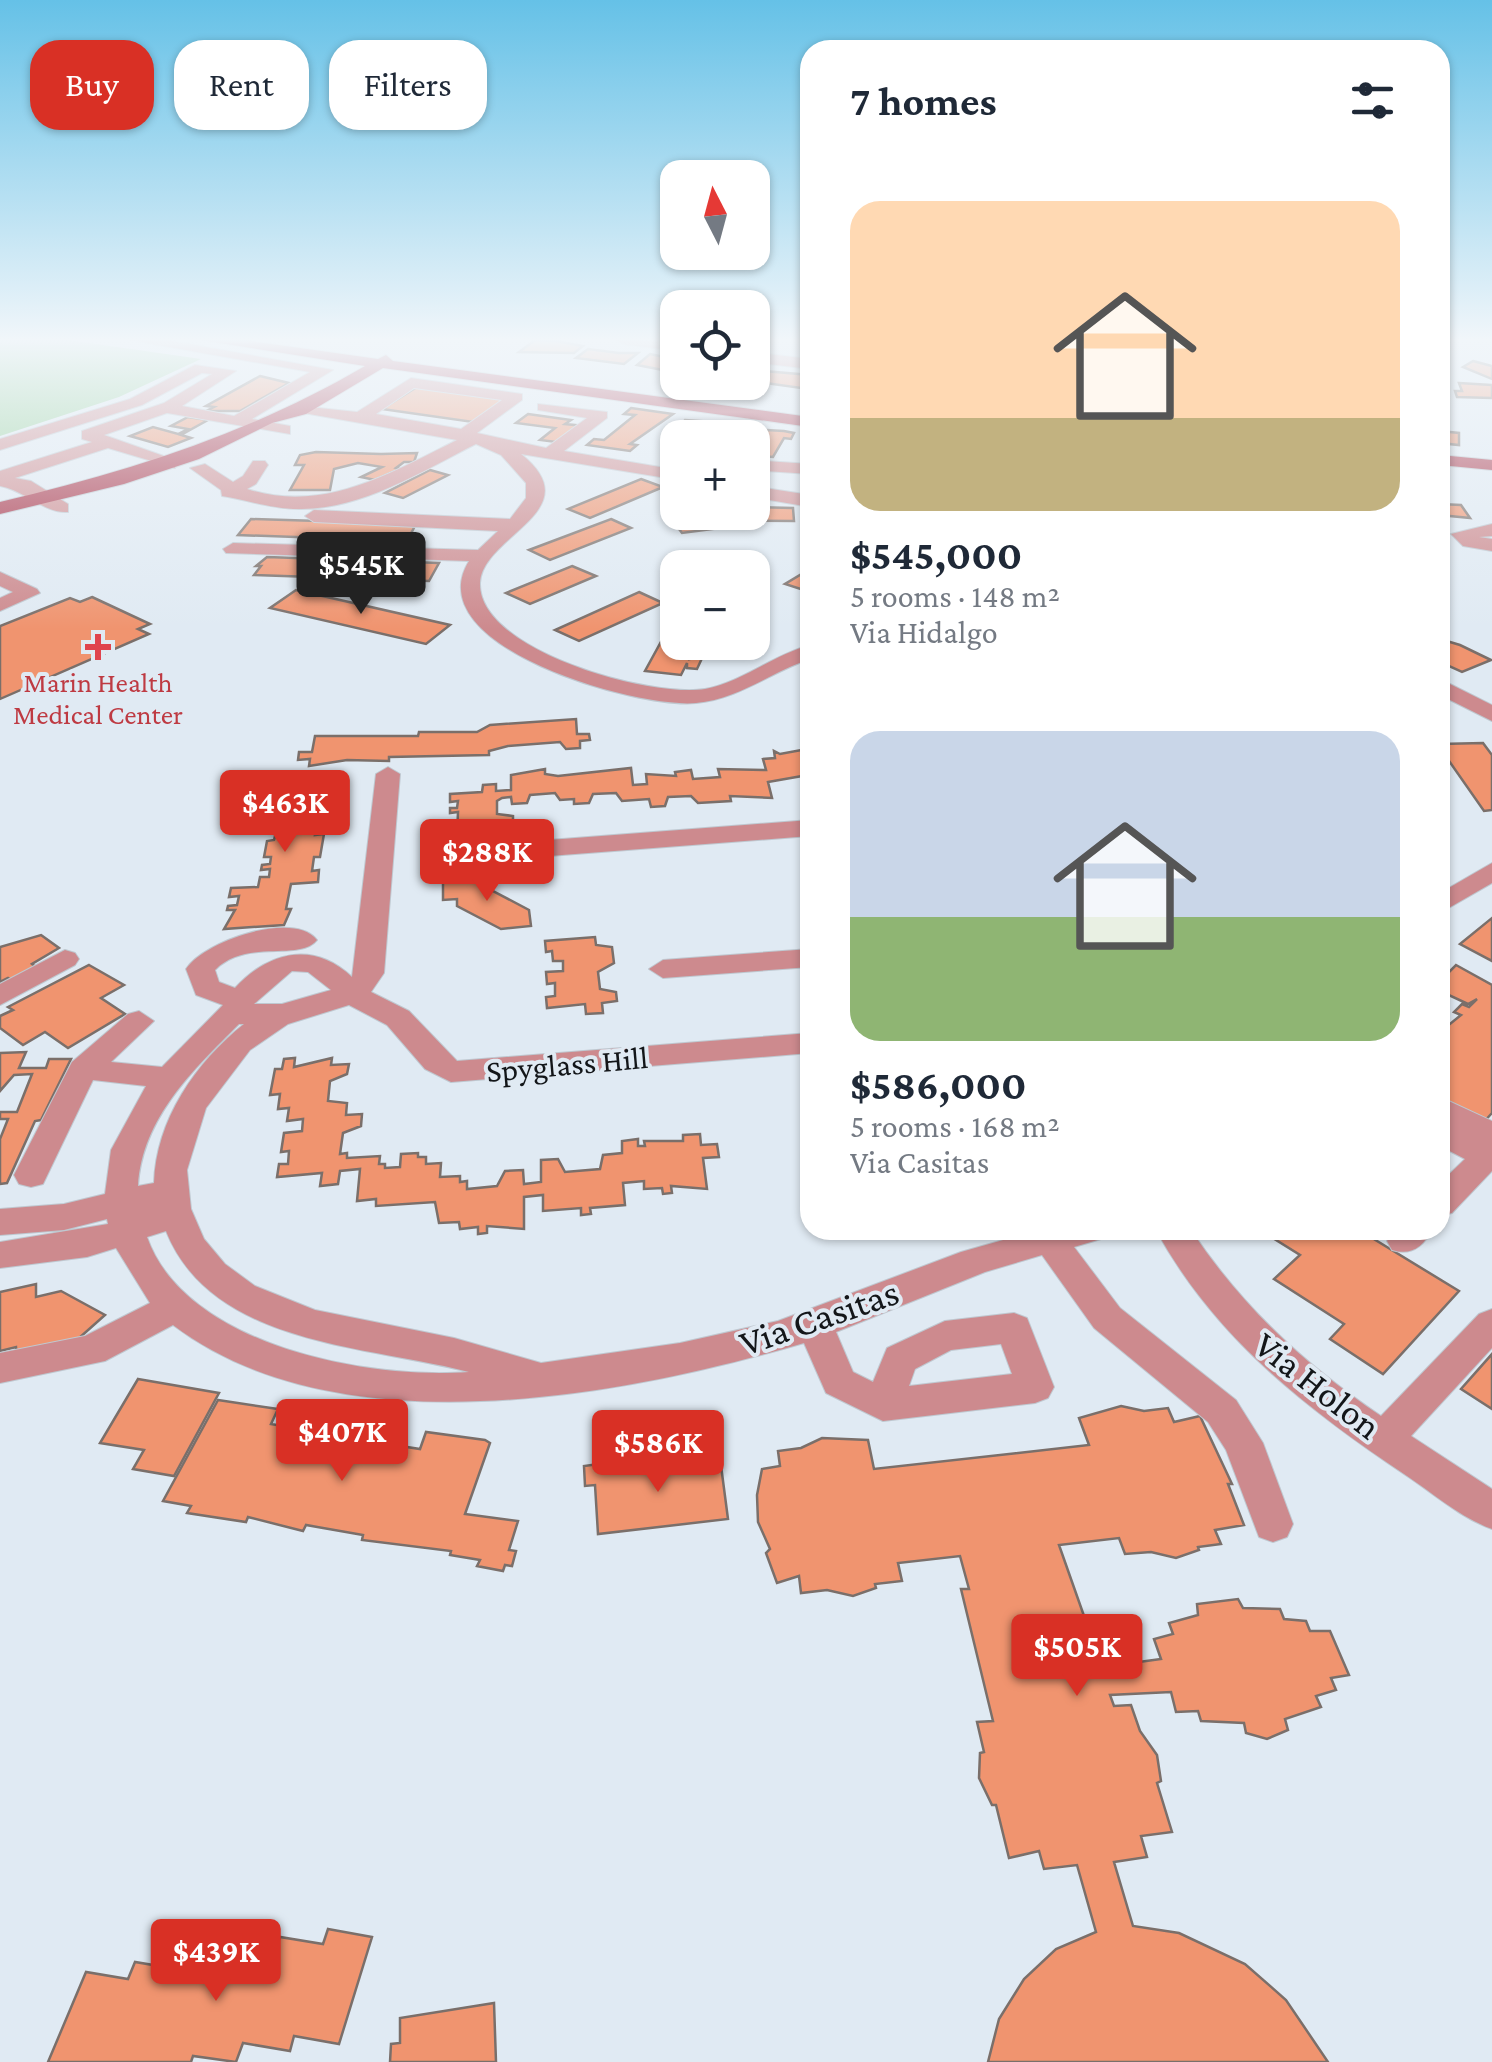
<!DOCTYPE html>
<meta charset="utf-8">
<style>
:root{--surface:#fff;--page:#f2f2f3;--text:#1f2937;--muted:#747a83;--accent:#d93025}
body{margin:0;font-family:"Crimson Pro",serif;background:var(--page);color:var(--text);height:100vh;display:flex;flex-direction:column;font-size:38px;white-space:nowrap}
*{box-sizing:border-box;margin:0}
p{font-size:32px;color:var(--muted)}
.icon{flex:none;width:55px;height:55px;fill:none;stroke:currentColor;stroke-width:2;stroke-linecap:round;stroke-linejoin:round}
.map{position:relative;flex:1;overflow:hidden}
.side{position:absolute;left:800px;top:40px;width:650px;height:1200px;display:flex;flex-direction:column;background:var(--surface);border-radius:30px;box-shadow:0 2px 8px #0004}
.side>*{flex:none}
.top-card{position:absolute;left:30px;top:40px;width:620px;height:90px;display:flex;gap:20px}
.needle{width:65px;rotate:354deg}
.buttons{position:absolute;left:660px;top:160px;display:grid;gap:20px}
.buttons a{display:grid;place-items:center;width:110px;height:110px;border-radius:20px;background:var(--surface);box-shadow:0 2px 8px #0004;font-size:50px}
.price{position:absolute;translate:-50% -85px;padding:0 22px;border-radius:10px;background:var(--accent);color:#fff;font-size:32px;line-height:65px;filter:drop-shadow(0 2px 5px #0008)}
.price::after{content:'';position:absolute;left:50%;top:60px;width:30px;height:22px;margin-left:-15px;background:inherit;clip-path:polygon(0 0,100% 0,50% 100%)}
.price.on{background:#222;color:#fff}
ul{padding:0;list-style:none}
li{display:grid;align-content:center;gap:20px;height:530px;padding:0 50px}
li span{display:grid;place-items:center;height:310px;border-radius:30px;color:#555}
li>.icon{margin-inline-start:auto}
span .icon{width:180px;height:180px;fill:#fffc;stroke-width:1}
li b{font-size:42px}
h2{display:flex;justify-content:space-between;align-items:center;height:120px;padding:0 50px;font-size:42px}
.pill{padding:0 35px;border-radius:30px;background:var(--surface);box-shadow:0 2px 8px #0004;font-size:35px;line-height:90px}
.pill.on{background:var(--accent);color:#fff}
.map>svg:first-child{display:block}
.green{fill:#92cf97}
.building{fill:#f0946f;stroke:#7a6f6a;stroke-width:2.5}
.lines{fill:none;stroke-linecap:round;stroke-linejoin:round}
.minor-casing{stroke:#bfc8d0;stroke-width:2}
.major-casing{stroke:#bfc8d0;stroke-width:2}
.minor{fill:#cd8a8e;fill-rule:evenodd}
.major{fill:#a73045;fill-rule:evenodd}
.health-dot{fill:#e0444e;stroke:#e0eaf3;stroke-width:4}
.labels{text-anchor:middle;stroke-width:8;stroke-linejoin:round;paint-order:stroke}
.far-health-label{font-size:28px;fill:#be3a42;stroke:#e0eaf3}
.street-label{font-size:32px;fill:#131619;stroke:#e0eaf3}
.near-street-label{font-size:38px;fill:#131619;stroke:#e0eaf3}
</style>
<div class="map">
<svg width="1492" height="2062" viewBox="0 0 1492 2062">
<rect width="100%" height="100%" fill="#e0eaf3"/>
<path class="green" d="M 0,340 L 68,340 L 201,359 L 119,397 L 0,436 Z"/>
<g class="building">
<path d="M 535,340 L 556,341 L 583,346 L 574,353 L 519,352 Z"/>
<path d="M 588,349 L 619,353 L 638,353 L 624,364 L 576,358 Z"/>
<path d="M 650,354 L 678,360 L 678,373 L 637,365 Z"/>
<path d="M 1473,361 L 1492,366 L 1492,379 L 1463,367 Z"/>
<path d="M 764,371 L 810,375 L 810,379 L 801,388 L 752,381 Z"/>
<path d="M 260,376 L 289,383 L 240,411 L 206,411 L 214,407 L 206,406 Z"/>
<path d="M 1459,383 L 1492,385 L 1492,398 L 1457,397 L 1455,391 L 1462,391 Z"/>
<path d="M 417,387 L 506,399 L 473,422 L 382,409 Z"/>
<path d="M 631,408 L 673,414 L 630,444 L 637,445 L 630,451 L 587,445 L 594,439 L 604,440 L 635,415 L 624,414 Z"/>
<path d="M 528,414 L 571,420 L 565,424 L 585,426 L 564,443 L 540,440 L 555,428 L 516,423 Z"/>
<path d="M 188,417 L 208,420 L 181,435 L 191,438 L 168,447 L 130,436 L 153,427 L 178,434 L 188,429 L 171,426 Z"/>
<path d="M 685,420 L 730,423 L 714,438 L 685,438 L 692,427 L 681,426 Z"/>
<path d="M 748,429 L 784,431 L 794,433 L 791,439 L 784,438 L 773,457 L 752,455 L 755,436 L 744,435 Z"/>
<path d="M 1440,431 L 1459,433 L 1459,445 L 1440,443 Z"/>
<path d="M 316,452 L 381,454 L 417,453 L 414,462 L 404,462 L 396,468 L 400,469 L 375,480 L 361,477 L 382,467 L 358,463 L 334,469 L 330,490 L 290,490 L 304,465 L 295,465 L 300,455 Z"/>
<path d="M 430,470 L 448,475 L 403,498 L 385,493 Z"/>
<path d="M 641,479 L 663,487 L 590,518 L 568,509 Z"/>
<path d="M 1440,504 L 1461,505 L 1470,518 L 1440,515 Z"/>
<path d="M 752,507 L 793,508 L 794,521 L 705,520 L 712,529 L 682,533 L 673,521 L 694,519 L 694,512 L 752,512 Z"/>
<path d="M 251,519 L 416,524 L 407,541 L 238,535 Z"/>
<path d="M 611,519 L 631,528 L 550,560 L 529,550 Z"/>
<path d="M 267,557 L 439,563 L 429,581 L 254,575 L 261,566 L 256,566 Z"/>
<path d="M 572,566 L 596,576 L 530,604 L 506,593 Z"/>
<path d="M 810,569 L 810,592 L 785,584 Z"/>
<path d="M 296,590 L 450,625 L 426,644 L 270,608 Z"/>
<path d="M 639,592 L 663,603 L 579,641 L 555,630 Z"/>
<path d="M 92,597 L 150,624 L 138,629 L 149,634 L 0,699 L 0,626 L 70,598 L 80,602 Z"/>
<path d="M 674,618 L 678,618 L 678,642 L 698,642 L 690,659 L 703,656 L 697,669 L 687,668 L 687,663 L 681,675 L 645,671 Z"/>
<path d="M 1440,639 L 1460,645 L 1491,660 L 1462,672 L 1440,662 Z"/>
<path d="M 576,719 L 577,734 L 589,734 L 590,740 L 580,741 L 580,748 L 566,749 L 560,742 L 508,746 L 489,751 L 489,755 L 389,757 L 389,761 L 347,760 L 309,766 L 310,759 L 298,760 L 299,752 L 312,752 L 315,736 L 418,736 L 419,732 L 477,732 L 490,725 Z"/>
<path d="M 1483,743 L 1492,755 L 1492,810 L 1484,811 L 1440,748 L 1440,744 Z"/>
<path d="M 807,749 L 810,780 L 808,775 L 768,782 L 772,798 L 730,796 L 731,801 L 698,803 L 691,796 L 668,797 L 665,806 L 651,807 L 649,799 L 622,801 L 616,793 L 593,794 L 589,803 L 574,804 L 574,799 L 560,800 L 555,793 L 530,795 L 527,803 L 512,804 L 511,797 L 502,798 L 497,801 L 497,814 L 513,816 L 513,831 L 498,835 L 498,850 L 513,851 L 513,859 L 498,860 L 498,868 L 483,869 L 483,861 L 449,864 L 449,855 L 457,855 L 457,847 L 449,848 L 449,836 L 457,835 L 458,812 L 450,813 L 450,808 L 457,808 L 458,801 L 450,802 L 450,794 L 482,792 L 483,785 L 496,784 L 496,791 L 511,790 L 511,775 L 545,769 L 545,774 L 558,776 L 631,768 L 633,785 L 647,784 L 646,774 L 676,776 L 675,772 L 691,770 L 693,779 L 720,777 L 718,769 L 766,770 L 763,759 L 775,758 L 774,751 L 780,754 Z"/>
<path d="M 331,777 L 330,787 L 322,788 L 320,800 L 329,800 L 325,821 L 318,821 L 315,835 L 324,834 L 320,857 L 314,857 L 312,871 L 319,870 L 318,882 L 291,884 L 286,909 L 291,909 L 284,925 L 224,929 L 235,910 L 227,910 L 228,906 L 237,905 L 239,896 L 229,897 L 231,888 L 258,887 L 260,877 L 269,877 L 270,869 L 261,870 L 262,865 L 270,864 L 271,857 L 264,857 L 267,841 L 274,840 L 276,832 L 268,833 L 268,829 L 277,829 L 278,821 L 271,822 L 274,806 L 280,806 L 282,798 L 275,798 L 283,787 L 276,788 L 278,781 Z"/>
<path d="M 472,880 L 529,910 L 531,926 L 501,929 L 457,906 L 457,899 L 443,900 L 443,882 Z"/>
<path d="M 1492,918 L 1492,961 L 1460,944 Z"/>
<path d="M 41,935 L 59,948 L 32,964 L 37,968 L 13,981 L 8,978 L 0,982 L 0,947 Z"/>
<path d="M 595,937 L 596,945 L 612,947 L 614,963 L 598,972 L 600,989 L 616,992 L 617,1001 L 602,1003 L 603,1013 L 586,1014 L 585,1004 L 547,1008 L 546,997 L 555,996 L 555,983 L 547,984 L 546,972 L 563,971 L 563,961 L 553,961 L 552,951 L 546,952 L 545,941 Z"/>
<path d="M 89,965 L 124,985 L 101,998 L 125,1014 L 68,1048 L 45,1032 L 23,1045 L 0,1028 L 0,1016 L 13,1010 L 8,1007 Z"/>
<path d="M 1456,965 L 1492,985 L 1492,1113 L 1482,1124 L 1440,1103 L 1440,1032 L 1461,1015 L 1454,1012 L 1462,1004 L 1469,1007 L 1477,999 L 1468,1004 L 1440,991 L 1440,981 Z"/>
<path d="M 26,1052 L 19,1068 L 46,1068 L 49,1059 L 71,1059 L 41,1120 L 35,1121 L 7,1183 L 0,1184 L 0,1139 L 8,1119 L 0,1119 L 0,1112 L 17,1112 L 32,1074 L 14,1075 L 0,1091 L 0,1053 Z"/>
<path d="M 295,1058 L 294,1067 L 332,1058 L 331,1065 L 349,1064 L 347,1074 L 330,1081 L 328,1101 L 347,1103 L 346,1115 L 362,1114 L 361,1126 L 343,1133 L 340,1154 L 347,1153 L 347,1158 L 380,1156 L 379,1164 L 385,1164 L 385,1168 L 400,1167 L 401,1154 L 418,1153 L 418,1157 L 426,1157 L 426,1164 L 441,1163 L 440,1177 L 460,1176 L 460,1182 L 467,1181 L 467,1189 L 497,1186 L 505,1171 L 523,1170 L 524,1184 L 541,1182 L 541,1160 L 558,1159 L 565,1172 L 600,1169 L 603,1155 L 622,1153 L 622,1141 L 638,1139 L 638,1146 L 645,1146 L 644,1141 L 683,1141 L 683,1135 L 700,1134 L 701,1145 L 717,1144 L 719,1157 L 703,1158 L 707,1189 L 671,1186 L 672,1193 L 663,1194 L 662,1188 L 644,1189 L 644,1181 L 623,1183 L 625,1205 L 590,1208 L 591,1214 L 581,1215 L 581,1208 L 543,1211 L 543,1195 L 524,1197 L 524,1229 L 487,1226 L 487,1233 L 478,1234 L 478,1227 L 460,1229 L 459,1222 L 439,1223 L 435,1202 L 376,1206 L 376,1199 L 357,1201 L 360,1169 L 340,1171 L 338,1184 L 320,1186 L 322,1173 L 277,1177 L 279,1164 L 288,1164 L 289,1151 L 281,1152 L 284,1133 L 302,1131 L 303,1119 L 287,1121 L 289,1108 L 278,1109 L 280,1094 L 270,1095 L 275,1069 L 282,1069 L 284,1059 Z"/>
<path d="M 1260,1230 L 1359,1230 L 1459,1291 L 1383,1374 L 1330,1339 L 1344,1324 L 1274,1279 L 1300,1255 Z"/>
<path d="M 36,1284 L 36,1297 L 61,1291 L 105,1315 L 69,1347 L 17,1360 L 16,1347 L 0,1351 L 0,1292 Z"/>
<path d="M 1492,1354 L 1492,1409 L 1461,1389 Z"/>
<path d="M 138,1379 L 219,1393 L 174,1476 L 133,1469 L 144,1450 L 100,1443 Z"/>
<path d="M 218,1400 L 278,1409 L 271,1424 L 330,1434 L 336,1421 L 361,1425 L 356,1439 L 420,1449 L 426,1432 L 485,1440 L 490,1443 L 465,1514 L 518,1521 L 509,1550 L 516,1551 L 512,1566 L 505,1565 L 503,1571 L 477,1566 L 480,1560 L 450,1555 L 451,1551 L 362,1540 L 363,1535 L 306,1525 L 303,1531 L 248,1517 L 246,1522 L 187,1513 L 191,1506 L 163,1501 Z"/>
<path d="M 1121,1406 L 1144,1411 L 1168,1408 L 1174,1422 L 1200,1416 L 1232,1484 L 1228,1484 L 1244,1525 L 1215,1530 L 1221,1544 L 1198,1547 L 1199,1550 L 1176,1558 L 1151,1552 L 1125,1554 L 1119,1538 L 1059,1545 L 1102,1667 L 1161,1659 L 1154,1639 L 1173,1634 L 1169,1623 L 1198,1615 L 1197,1604 L 1238,1599 L 1243,1608 L 1280,1609 L 1284,1619 L 1306,1621 L 1310,1631 L 1330,1631 L 1349,1675 L 1331,1678 L 1336,1690 L 1316,1696 L 1321,1707 L 1285,1719 L 1288,1730 L 1267,1739 L 1246,1733 L 1244,1723 L 1201,1721 L 1198,1711 L 1176,1712 L 1171,1692 L 1110,1695 L 1114,1706 L 1131,1705 L 1140,1731 L 1157,1755 L 1161,1781 L 1157,1783 L 1172,1832 L 1141,1836 L 1147,1857 L 1114,1862 L 1133,1926 L 1179,1933 L 1245,1964 L 1286,2000 L 1328,2062 L 988,2062 L 999,2019 L 1024,1979 L 1056,1949 L 1096,1932 L 1077,1865 L 1044,1869 L 1039,1851 L 1009,1858 L 996,1805 L 992,1805 L 979,1778 L 980,1753 L 984,1752 L 977,1722 L 993,1721 L 961,1589 L 969,1589 L 960,1556 L 898,1563 L 902,1581 L 875,1584 L 876,1588 L 853,1596 L 827,1590 L 801,1593 L 799,1576 L 777,1583 L 766,1553 L 770,1549 L 758,1522 L 757,1495 L 762,1469 L 780,1466 L 778,1451 L 801,1448 L 822,1438 L 868,1440 L 874,1469 L 1089,1445 L 1079,1418 Z"/>
<path d="M 720,1458 L 728,1519 L 598,1534 L 595,1485 L 585,1486 L 584,1466 L 599,1464 L 599,1471 Z"/>
<path d="M 328,1929 L 372,1937 L 339,2044 L 294,2036 L 290,2051 L 243,2043 L 236,2062 L 193,2056 L 191,2062 L 48,2062 L 86,1972 L 128,1979 L 135,1962 L 177,1969 L 183,1953 L 226,1961 L 232,1946 L 274,1953 L 280,1937 L 323,1944 Z"/>
<path d="M 494,2003 L 496,2062 L 390,2062 L 391,2044 L 400,2043 L 400,2018 Z"/>
</g>
<g class="lines">
<g class="minor-casing">
<g id="minor">
<path d="M 130,340 L 167,340 L 333,370 L 252,419 L 290,426 L 290,434 L 167,413 L 104,435 L 175,460 L 175,468 L 108,448 L 15,478 L 31,481 L 68,504 L 68,512 C 45,514 24,490 0,486 L 0,471 L 92,442 L 82,439 L 82,431 L 164,403 L 212,374 L 202,373 L 142,405 L 0,450 L 0,439 L 130,399 L 195,365 L 236,371 L 182,406 L 234,416 L 310,372 Z"/>
<path d="M 616,340 L 678,342 L 678,351 L 623,344 Z"/>
<path d="M 752,352 L 810,359 L 810,369 L 752,362 Z"/>
<path d="M 411,378 L 522,394 L 522,400 L 477,433 L 546,448 L 587,418 L 538,410 L 538,404 L 607,412 L 607,418 L 564,451 L 678,470 L 678,480 L 521,454 C 592,511 482,535 480,583 C 478,651 652,698 705,689 C 742,682 773,655 810,645 L 810,659 C 771,672 739,699 696,703 C 639,709 416,647 469,561 L 226,553 L 223,549 L 233,543 L 478,550 L 498,531 L 314,522 L 305,516 L 314,510 L 510,519 L 526,498 L 526,483 L 501,455 L 476,444 C 422,471 361,510 299,509 C 272,509 247,500 222,496 L 221,490 L 190,468 L 205,464 L 233,482 L 243,476 L 253,461 L 265,461 L 268,465 L 256,484 L 247,489 C 323,514 391,473 457,440 L 292,411 L 300,406 L 357,412 ZM 414,388 L 502,400 L 461,429 L 376,414 Z"/>
<path d="M 752,460 L 810,464 L 810,474 L 752,470 Z"/>
<path d="M 752,486 L 810,495 L 810,507 L 752,497 Z"/>
<path d="M 1492,524 L 1492,536 L 1479,537 L 1492,539 L 1492,551 L 1463,546 L 1451,534 Z"/>
<path d="M 0,572 L 37,589 L 40,593 L 0,611 L 0,598 L 13,592 L 0,586 Z"/>
<path d="M 1440,679 L 1492,705 L 1492,721 L 1440,695 Z"/>
<path d="M 388,767 L 400,774 L 384,973 L 371,992 L 409,1011 L 457,1061 L 810,1033 L 810,1053 L 451,1082 L 425,1069 L 387,1025 L 349,1005 L 288,1024 L 250,1050 L 206,1108 L 187,1170 L 191,1209 L 204,1239 L 225,1264 L 255,1286 L 315,1310 L 454,1338 L 541,1363 L 680,1343 L 778,1321 L 961,1252 L 1038,1230 L 1106,1230 L 1101,1239 L 1074,1247 L 1120,1308 L 1236,1400 L 1263,1443 L 1293,1524 L 1287,1537 L 1273,1542 L 1259,1537 L 1226,1450 L 1208,1422 L 1094,1328 L 1042,1255 L 985,1272 L 836,1332 L 853,1372 L 873,1382 L 887,1348 L 945,1321 L 1014,1313 L 1027,1318 L 1054,1387 L 1048,1398 L 1035,1403 L 883,1421 L 826,1393 L 804,1343 C 620,1397 338,1450 173,1325 L 105,1361 L 0,1383 L 0,1353 L 85,1336 L 150,1303 L 116,1248 L 87,1257 L 0,1268 L 0,1242 L 108,1224 L 107,1219 L 64,1230 L 0,1235 L 0,1209 L 64,1204 L 105,1194 L 111,1150 L 146,1086 L 93,1080 L 43,1184 L 31,1187 L 19,1184 L 14,1175 L 72,1062 L 128,1014 L 139,1011 L 154,1021 L 111,1062 L 162,1067 L 223,1005 L 196,995 L 186,969 C 204,941 294,910 317,940 C 299,962 246,938 215,970 L 219,982 L 235,988 C 268,952 313,940 352,977 L 376,774 ZM 292,971 L 308,972 L 331,990 L 282,1004 L 254,1004 ZM 239,1024 L 244,1024 C 196,1062 156,1120 154,1183 L 138,1186 C 142,1118 193,1070 239,1024 ZM 166,1231 C 212,1346 367,1345 469,1372 C 369,1380 185,1346 147,1237 ZM 1001,1344 L 1012,1374 L 909,1386 L 915,1369 L 951,1350 Z"/>
<path d="M 810,820 L 810,836 L 549,856 L 536,848 L 549,840 Z"/>
<path d="M 1492,863 L 1492,883 L 1440,913 L 1440,893 Z"/>
<path d="M 810,949 L 810,967 L 663,978 L 649,969 L 663,960 Z"/>
<path d="M 65,950 L 75,953 L 79,959 L 75,965 L 0,1005 L 0,984 Z"/>
<path d="M 1440,1097 L 1492,1121 L 1492,1171 L 1452,1213 L 1440,1216 L 1440,1183 L 1465,1159 L 1440,1146 Z"/>
<path d="M 1156,1230 L 1191,1230 C 1242,1307 1305,1365 1381,1416 L 1479,1314 L 1492,1309 L 1492,1348 L 1411,1436 L 1492,1489 L 1492,1529 C 1461,1518 1434,1494 1407,1476 C 1307,1409 1215,1338 1156,1230 Z"/>
<path d="M 1394,1230 L 1432,1230 C 1423,1247 1411,1256 1392,1250 L 1387,1241 Z"/>
</g>
</g>
<g class="major-casing">
<g id="major">
<path d="M 201,340 L 243,340 L 378,359 L 386,355 L 393,361 L 810,417 L 810,427 L 383,368 L 306,414 L 272,423 L 199,459 L 124,484 L 0,514 L 0,502 C 128,472 251,433 365,366 Z"/>
<path d="M 1440,455 L 1492,460 L 1492,470 L 1440,465 Z"/>
</g>
</g>
<use href="#minor" class="minor"/>
<use href="#major" class="major"/>
</g>
<linearGradient id="sky" x2="0" y2="1"><stop stop-color="#65c1e7"/><stop offset="0.54" stop-color="#f1f6fa"/><stop offset="1" stop-color="#f1f6fa" stop-opacity="0"/></linearGradient>
<rect width="1492" height="629" fill="url(#sky)"/>
<path class="health-dot" d="M93 632h10v10h10v10h-10v10h-10v-10h-10v-10h10z"/>
<g class="labels">
<g class="far-health-label">
<text x="98" y="692">Marin Health<tspan x="98" dy="32">Medical Center</tspan></text>
</g>
<g class="street-label">
<text transform="translate(567 1064) rotate(-5)" y="11">Spyglass Hill</text>
</g>
<g class="near-street-label">
<text transform="translate(819 1317) rotate(-19)" y="13">Via Casitas</text>
<text transform="translate(1318 1385) rotate(38)" y="13">Via Holon</text>
</g>
</g>
</svg>
<div class="buttons">
<a><svg class="needle" viewBox="-14 -14 28 28"><path d="M0-13l5 13h-10z" fill="#e53935"/><path d="M0 13l5-13h-10z" fill="#747a83"/></svg></a>
<a><svg class="icon" aria-label="locate" viewBox="0 0 24 24"><circle cx="12" cy="12" r="6"/><path d="M12 2v4M12 18v4M2 12h4M18 12h4"/></svg></a>
<a>+</a>
<a>−</a>
</div>
<b class="price on" style="left:361px;top:617px">$545K</b>
<b class="price" style="left:285px;top:855px">$463K</b>
<b class="price" style="left:487px;top:904px">$288K</b>
<b class="price" style="left:342px;top:1484px">$407K</b>
<b class="price" style="left:658px;top:1495px">$586K</b>
<b class="price" style="left:1077px;top:1699px">$505K</b>
<b class="price" style="left:216px;top:2004px">$439K</b>
<div class="top-card">
<a class="pill on">Buy</a>
<a class="pill">Rent</a>
<a class="pill">Filters</a>
</div>
<section class="side">
<h2>7 homes<svg class="icon" aria-label="filters" viewBox="0 0 24 24"><path d="M4 7h16M4 17h16"/><circle cx="9" cy="7" r="2"/><circle cx="15" cy="17" r="2"/></svg></h2>
<ul>
<li><span style="background:linear-gradient(#ffd9b3 70%,#c2b280 0)"><svg class="icon" aria-label="home" viewBox="0 0 24 24"><path d="M3 11l9-7 9 7M6 9v11h12V9"/></svg></span><div><b>$545,000</b><p>5 rooms · 148 m²</p><p>Via Hidalgo</p></div></li>
<li><span style="background:linear-gradient(#c9d6e8 60%,#8fb573 0)"><svg class="icon" aria-label="home" viewBox="0 0 24 24"><path d="M3 11l9-7 9 7M6 9v11h12V9"/></svg></span><div><b>$586,000</b><p>5 rooms · 168 m²</p><p>Via Casitas</p></div></li>
</ul>
</section>
</div>
